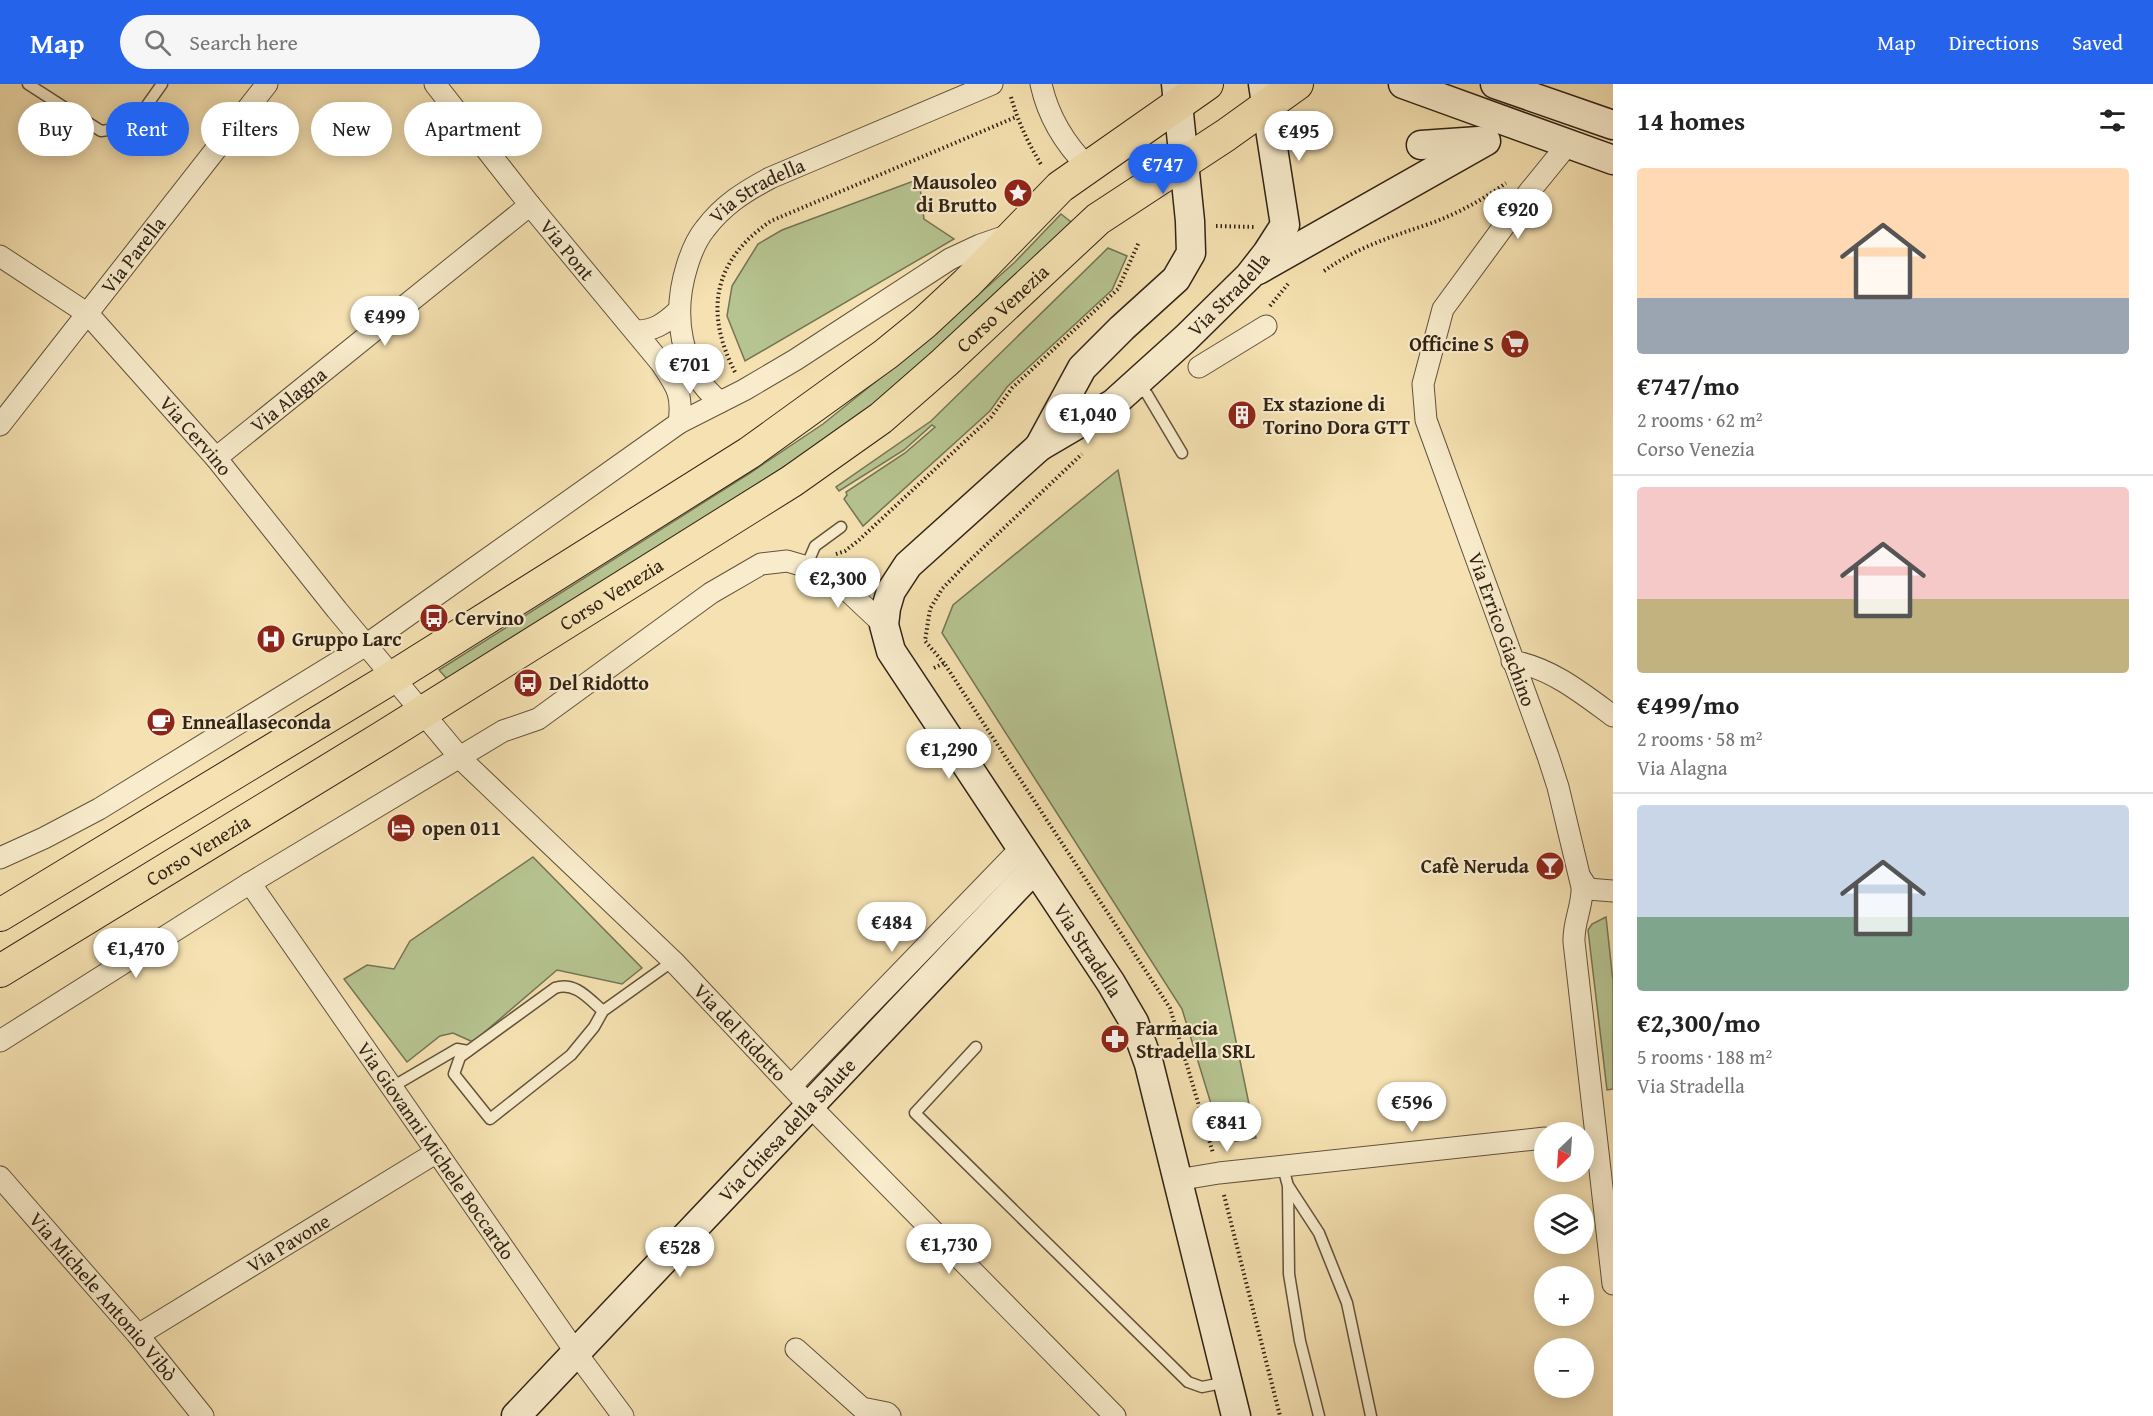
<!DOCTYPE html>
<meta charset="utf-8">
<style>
:root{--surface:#fff;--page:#f6f6f6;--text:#222;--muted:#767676;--line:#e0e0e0;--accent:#2563eb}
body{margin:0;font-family:"Gentium Book Plus",serif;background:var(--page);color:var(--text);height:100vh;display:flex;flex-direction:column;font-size:22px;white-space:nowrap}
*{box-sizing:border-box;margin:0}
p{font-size:20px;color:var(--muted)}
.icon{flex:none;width:33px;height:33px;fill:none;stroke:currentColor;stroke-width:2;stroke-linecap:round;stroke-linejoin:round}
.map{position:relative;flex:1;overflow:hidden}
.side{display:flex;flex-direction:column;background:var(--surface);width:540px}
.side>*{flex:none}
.hud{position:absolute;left:18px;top:18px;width:570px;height:54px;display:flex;gap:12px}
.needle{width:39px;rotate:205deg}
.buttons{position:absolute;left:1534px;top:1038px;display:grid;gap:12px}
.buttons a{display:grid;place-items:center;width:60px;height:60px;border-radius:50%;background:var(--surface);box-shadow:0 3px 15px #0003;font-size:30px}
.price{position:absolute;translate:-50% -51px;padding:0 14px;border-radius:21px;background:#fff;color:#222;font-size:20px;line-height:39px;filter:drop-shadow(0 2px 3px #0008)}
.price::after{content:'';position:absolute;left:50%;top:36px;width:18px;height:14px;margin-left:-9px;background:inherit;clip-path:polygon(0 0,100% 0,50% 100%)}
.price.selected{background:var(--accent);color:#fff}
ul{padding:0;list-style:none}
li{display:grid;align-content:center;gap:12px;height:318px;padding:0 24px}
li+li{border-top:2px solid var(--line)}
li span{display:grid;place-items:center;height:186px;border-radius:6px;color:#555}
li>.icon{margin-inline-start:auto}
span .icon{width:108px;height:108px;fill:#fffc;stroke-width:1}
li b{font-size:26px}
h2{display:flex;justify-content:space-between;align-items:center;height:72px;padding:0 24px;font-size:26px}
.tag{padding:0 21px;border-radius:27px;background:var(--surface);box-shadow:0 3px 15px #0003;font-size:21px;line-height:54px}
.tag.selected{background:var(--accent);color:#fff}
header{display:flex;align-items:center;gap:36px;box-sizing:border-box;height:84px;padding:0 30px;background:var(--accent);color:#fff}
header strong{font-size:28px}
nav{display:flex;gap:33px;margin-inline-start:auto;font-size:21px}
.search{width:420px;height:54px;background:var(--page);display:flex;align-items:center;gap:15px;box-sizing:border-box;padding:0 21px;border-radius:33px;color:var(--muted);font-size:22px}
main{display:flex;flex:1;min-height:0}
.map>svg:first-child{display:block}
.green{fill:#b6c491;stroke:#747454;stroke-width:1.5}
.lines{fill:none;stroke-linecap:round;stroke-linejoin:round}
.lane-casing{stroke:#63523d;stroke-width:13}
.street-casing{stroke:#63523d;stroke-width:23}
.secondary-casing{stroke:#322316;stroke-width:31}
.primary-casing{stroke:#322316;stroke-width:34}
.path{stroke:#322316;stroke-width:4;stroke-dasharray:1.5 3;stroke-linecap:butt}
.lane{stroke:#f8eccc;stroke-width:10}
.street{stroke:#f8eccc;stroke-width:21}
.secondary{stroke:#f8eccc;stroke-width:28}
.primary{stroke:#f5e1b1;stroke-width:32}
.labels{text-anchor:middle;stroke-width:4.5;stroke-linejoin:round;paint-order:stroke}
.poi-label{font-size:20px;font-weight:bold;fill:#322316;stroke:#f8eccc;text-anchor:start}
.street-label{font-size:20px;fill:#322316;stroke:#f8eccc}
</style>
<header>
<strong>Map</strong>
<div class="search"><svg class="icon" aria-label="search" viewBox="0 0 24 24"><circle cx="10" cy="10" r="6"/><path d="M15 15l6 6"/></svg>Search here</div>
<nav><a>Map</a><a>Directions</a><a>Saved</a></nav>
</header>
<main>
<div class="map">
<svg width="1613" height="1332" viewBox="0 0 1613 1332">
<rect width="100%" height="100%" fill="#f5e1b1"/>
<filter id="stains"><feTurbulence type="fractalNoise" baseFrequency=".00333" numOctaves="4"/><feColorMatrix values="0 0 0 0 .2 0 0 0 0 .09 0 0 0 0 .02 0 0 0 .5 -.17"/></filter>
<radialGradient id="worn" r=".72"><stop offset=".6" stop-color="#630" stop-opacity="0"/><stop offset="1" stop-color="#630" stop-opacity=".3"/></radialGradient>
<g class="green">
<path d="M 919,95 L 924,135 L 954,155 L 745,277 L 727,232 L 732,202 L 758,160 L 782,146 Z"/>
<path d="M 1061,130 L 1075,141 L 884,313 L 820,360 L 448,596 L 439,586 L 750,389 L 823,340 L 930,254 L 1015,178 Z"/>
<path d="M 1108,164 L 1127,172 L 1112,206 L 1007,303 L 990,327 L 863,442 L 844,415 L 847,411 L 846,408 L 905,369 L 935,343 L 932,341 L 904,366 L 839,407 L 836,403 L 931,337 Z"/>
<path d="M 1118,386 L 1256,1054 L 1223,1059 L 1182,925 L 942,549 L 953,521 Z"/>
<path d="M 533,773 L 642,884 L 622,900 L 557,886 L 473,958 L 453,949 L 440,952 L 407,978 L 344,895 L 367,881 L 394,885 L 410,857 Z"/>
<path d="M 1606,833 L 1613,897 L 1613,1005 L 1607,1006 L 1588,846 L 1592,840 Z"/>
</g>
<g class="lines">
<g class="lane-casing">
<g id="lane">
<path d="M 28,0 L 101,47 L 123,44 L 140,31 L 162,0"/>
<path d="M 1136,302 L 1147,310 L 1182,369"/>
<path d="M 806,483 L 815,462 L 841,443"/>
<path d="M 603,927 C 589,915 575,897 555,904 L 460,973 L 454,990 L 490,1035 L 571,971 L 594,943 L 603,927 L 673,877"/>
<path d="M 976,963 L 915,1029 L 1188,1298 L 1202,1303 L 1227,1298"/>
<path d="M 392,1003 L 457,965 L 468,967"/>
<path d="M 1283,1083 L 1288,1102 L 1289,1190 L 1300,1257 L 1319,1332"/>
<path d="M 1289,1103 L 1319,1149 L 1347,1219 L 1371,1332"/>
</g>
</g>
<g class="street-casing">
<g id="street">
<path id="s1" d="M 435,0 L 530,121 L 661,279 C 677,303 683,310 679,339"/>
<path d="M 1041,0 C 1048,32 1065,60 1088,83"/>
<path id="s2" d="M 1564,65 L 1529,108 L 1443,225 L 1423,300 L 1426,336 L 1548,672 L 1558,703 L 1582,803 C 1583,822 1573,838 1574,858 L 1613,1200"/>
<path id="s3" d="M 0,172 L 88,230 L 216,374 L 337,526 L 462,676 L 673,877 L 804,1016 L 1115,1332"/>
<path d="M 635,247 C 654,247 664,240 678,227"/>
<path d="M 1199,283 L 1266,242"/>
<path id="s4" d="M 720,318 C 679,285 672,230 687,182 C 691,169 696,156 705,145 C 723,121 744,108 770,94 L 992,0"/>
<path id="s5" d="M 0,341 L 267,0"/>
<path id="s6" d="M 216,374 L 530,121"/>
<path d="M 1512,577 C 1551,584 1582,609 1613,632"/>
<path d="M 0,774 L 44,754 L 99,725 L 366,561 L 679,339 L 744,306 L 795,276 L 950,175 L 980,161 L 1009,151"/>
<path d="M 1580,793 L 1588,805 L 1613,807"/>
<path id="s7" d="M 250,799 L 577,1270 L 623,1332"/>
<path d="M 0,957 L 250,799 L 503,647 L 538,635 L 711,509 L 761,480 L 787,477 L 811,484 L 850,509 L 884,541"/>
<path d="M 791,1002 L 1021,764"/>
<path id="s8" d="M 0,1093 L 138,1251 L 203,1332"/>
<path d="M 1177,1096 L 1219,1089 L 1545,1054"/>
<path id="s9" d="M 138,1251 L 437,1068"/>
<path d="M 796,1265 L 862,1324 L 887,1329 L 890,1332"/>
</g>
</g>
<g class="secondary-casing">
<g id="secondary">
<path d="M 1403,0 L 1613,76"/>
<path d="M 1495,0 L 1613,41"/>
<path d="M 1421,61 L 1479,57"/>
<path d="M 1258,186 L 1486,57"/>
<path d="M 1039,363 L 1082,284 L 1122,244 L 1176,195 L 1191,169 L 1190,137 L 1176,0"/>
<path id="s10" d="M 516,1332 L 1034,785"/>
<path id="s11" d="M 1236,1332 L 1149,980 L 1134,938 L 1111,899 L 891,567 L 884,541 L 886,524 L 891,507 L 908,481 L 1039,363 L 1114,319 L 1186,254 L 1249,192 L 1267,169 L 1285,141 L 1263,0"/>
</g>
</g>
<g class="primary-casing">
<g id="primary">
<path d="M 0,831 L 393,593 L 749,369 L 886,270 L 924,239 L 967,199 L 1060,103 L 1207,0"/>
<path id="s12" d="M 0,887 L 383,653 L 792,397 L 881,334 L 944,279 L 1098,135 L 1226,51 L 1297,0"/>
</g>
</g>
<g class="path">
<path d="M 1011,13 C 1018,38 1028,59 1042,82"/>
<path d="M 1216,142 L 1254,143"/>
<path d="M 1324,187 C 1358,163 1390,153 1429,140 C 1457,130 1482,116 1506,99"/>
<path d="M 1270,222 L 1288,200"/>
<path d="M 735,288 C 704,228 713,176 771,137 L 1016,33"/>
<path d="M 836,470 L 845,467 L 859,456 L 991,333 L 1012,304 L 1118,205 L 1139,158"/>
<path d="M 944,579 L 925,557 L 930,525 L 942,505 L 967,479 L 1082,370"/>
<path d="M 934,584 L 944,579 L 1170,924 L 1213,1069"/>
<path d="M 1224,1111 L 1280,1332"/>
</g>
<use href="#lane" class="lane"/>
<use href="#street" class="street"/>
<use href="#secondary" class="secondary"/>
<use href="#primary" class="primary"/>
</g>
<defs>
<g id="sight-disc" transform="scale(1.5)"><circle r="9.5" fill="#8f2418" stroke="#f8eccc"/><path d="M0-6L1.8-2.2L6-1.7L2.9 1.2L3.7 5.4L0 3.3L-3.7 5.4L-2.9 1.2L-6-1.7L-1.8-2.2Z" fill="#fff"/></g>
<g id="supermarket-disc" transform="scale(1.5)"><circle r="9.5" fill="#8f2418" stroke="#f8eccc"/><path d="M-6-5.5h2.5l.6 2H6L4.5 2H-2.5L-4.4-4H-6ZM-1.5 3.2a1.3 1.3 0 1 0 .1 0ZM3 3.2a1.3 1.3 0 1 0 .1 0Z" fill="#fff"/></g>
<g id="building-disc" transform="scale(1.5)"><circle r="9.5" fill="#8f2418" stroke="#f8eccc"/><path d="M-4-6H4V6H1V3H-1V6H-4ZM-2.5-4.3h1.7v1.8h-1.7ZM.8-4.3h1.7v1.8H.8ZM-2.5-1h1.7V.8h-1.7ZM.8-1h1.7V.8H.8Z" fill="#fff"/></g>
<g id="bus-disc" transform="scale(1.5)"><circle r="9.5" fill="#8f2418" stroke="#f8eccc"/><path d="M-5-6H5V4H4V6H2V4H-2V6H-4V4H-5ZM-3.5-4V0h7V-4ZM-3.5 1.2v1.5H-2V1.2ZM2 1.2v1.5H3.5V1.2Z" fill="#fff"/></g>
<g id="hospital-disc" transform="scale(1.5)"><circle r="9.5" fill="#8f2418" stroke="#f8eccc"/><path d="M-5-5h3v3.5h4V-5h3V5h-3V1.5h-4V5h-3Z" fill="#fff"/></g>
<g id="cafe-disc" transform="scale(1.5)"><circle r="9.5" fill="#8f2418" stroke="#f8eccc"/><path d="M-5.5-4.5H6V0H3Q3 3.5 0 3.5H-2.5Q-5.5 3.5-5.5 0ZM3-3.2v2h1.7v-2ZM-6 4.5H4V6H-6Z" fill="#fff"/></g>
<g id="hotel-disc" transform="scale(1.5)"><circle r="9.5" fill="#8f2418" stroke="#f8eccc"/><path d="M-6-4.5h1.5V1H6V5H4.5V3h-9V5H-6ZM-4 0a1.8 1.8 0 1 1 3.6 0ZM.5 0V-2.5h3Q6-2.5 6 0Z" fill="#fff"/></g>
<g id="bar-disc" transform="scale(1.5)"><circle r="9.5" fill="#8f2418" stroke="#f8eccc"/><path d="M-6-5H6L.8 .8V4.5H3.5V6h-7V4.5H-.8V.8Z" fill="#fff"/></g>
<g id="pharmacy-disc" transform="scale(1.5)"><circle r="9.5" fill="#8f2418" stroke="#f8eccc"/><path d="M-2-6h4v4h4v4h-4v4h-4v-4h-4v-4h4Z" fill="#fff"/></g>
</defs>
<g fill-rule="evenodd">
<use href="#sight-disc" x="1018" y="109"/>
<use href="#supermarket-disc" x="1515" y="260"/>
<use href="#building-disc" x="1242" y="331"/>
<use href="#bus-disc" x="434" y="534"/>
<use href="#hospital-disc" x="271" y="555"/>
<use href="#bus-disc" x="528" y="599"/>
<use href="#cafe-disc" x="161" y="638"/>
<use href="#hotel-disc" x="401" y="744"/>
<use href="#bar-disc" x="1550" y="782"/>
<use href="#pharmacy-disc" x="1115" y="955"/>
</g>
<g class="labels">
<g class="poi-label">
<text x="997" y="105" text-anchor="end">Mausoleo<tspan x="997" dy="23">di Brutto</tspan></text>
<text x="1494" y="267" text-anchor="end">Officine S</text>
<text x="1263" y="327">Ex stazione di<tspan x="1263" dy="23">Torino Dora GTT</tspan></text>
<text x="455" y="541">Cervino</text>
<text x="292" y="562">Gruppo Larc</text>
<text x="549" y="606">Del Ridotto</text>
<text x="182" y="645">Enneallaseconda</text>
<text x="422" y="751">open 011</text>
<text x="1529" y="789" text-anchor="end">Cafè Neruda</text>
<text x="1136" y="951">Farmacia<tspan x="1136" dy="23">Stradella SRL</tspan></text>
</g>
<g class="street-label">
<text dy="7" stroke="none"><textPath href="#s4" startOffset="256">Via Stradella</textPath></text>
<text dy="7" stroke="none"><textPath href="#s1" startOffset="212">Via Pont</textPath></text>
<text dy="7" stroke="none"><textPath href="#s5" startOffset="216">Via Parella</textPath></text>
<text dy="7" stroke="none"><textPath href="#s11" startOffset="1365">Via Stradella</textPath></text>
<text dy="7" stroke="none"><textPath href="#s12" startOffset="1204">Corso Venezia</textPath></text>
<text dy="7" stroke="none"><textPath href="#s6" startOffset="93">Via Alagna</textPath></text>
<text dy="7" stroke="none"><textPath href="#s3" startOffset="268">Via Cervino</textPath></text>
<text dy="7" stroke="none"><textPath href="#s12" startOffset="718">Corso Venezia</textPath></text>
<text dy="7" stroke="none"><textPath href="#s2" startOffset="537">Via Errico Giachino</textPath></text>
<text dy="7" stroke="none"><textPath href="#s12" startOffset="232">Corso Venezia</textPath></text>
<text transform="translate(1088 866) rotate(57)" y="7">Via Stradella</text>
<text dy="7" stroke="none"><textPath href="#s3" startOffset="1077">Via del Ridotto</textPath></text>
<text dy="7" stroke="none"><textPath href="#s10" startOffset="394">Via Chiesa della Salute</textPath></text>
<text dy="7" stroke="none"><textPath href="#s7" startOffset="326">Via Giovanni Michele Boccardo</textPath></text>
<text dy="7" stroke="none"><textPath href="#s9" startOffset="176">Via Pavone</textPath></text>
<text dy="7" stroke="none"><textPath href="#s8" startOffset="158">Via Michele Antonio Vibò</textPath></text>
</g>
</g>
<rect width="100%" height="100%" filter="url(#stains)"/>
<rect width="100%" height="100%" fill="url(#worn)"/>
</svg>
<div class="buttons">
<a><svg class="needle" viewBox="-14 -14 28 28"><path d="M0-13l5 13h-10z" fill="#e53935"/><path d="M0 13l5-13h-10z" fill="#767676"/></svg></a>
<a><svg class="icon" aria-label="layers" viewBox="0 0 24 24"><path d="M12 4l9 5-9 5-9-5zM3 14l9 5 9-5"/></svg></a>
<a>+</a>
<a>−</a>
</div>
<b class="price" style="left:1299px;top:78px">€495</b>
<b class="price selected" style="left:1163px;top:111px">€747</b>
<b class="price" style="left:1518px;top:156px">€920</b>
<b class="price" style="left:385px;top:263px">€499</b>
<b class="price" style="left:690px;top:311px">€701</b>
<b class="price" style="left:1088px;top:361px">€1,040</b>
<b class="price" style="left:838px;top:525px">€2,300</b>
<b class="price" style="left:949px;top:696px">€1,290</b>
<b class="price" style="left:892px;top:869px">€484</b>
<b class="price" style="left:136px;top:895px">€1,470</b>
<b class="price" style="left:1412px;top:1049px">€596</b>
<b class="price" style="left:1227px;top:1069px">€841</b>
<b class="price" style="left:949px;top:1191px">€1,730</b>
<b class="price" style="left:680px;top:1194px">€528</b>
<div class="hud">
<a class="tag">Buy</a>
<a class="tag selected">Rent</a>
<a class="tag">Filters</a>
<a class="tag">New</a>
<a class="tag">Apartment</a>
</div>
</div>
<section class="side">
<h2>14 homes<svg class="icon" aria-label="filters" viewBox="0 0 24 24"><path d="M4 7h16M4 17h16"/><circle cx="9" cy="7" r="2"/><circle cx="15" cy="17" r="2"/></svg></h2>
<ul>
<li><span style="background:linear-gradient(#ffd9b3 70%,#9aa5b1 0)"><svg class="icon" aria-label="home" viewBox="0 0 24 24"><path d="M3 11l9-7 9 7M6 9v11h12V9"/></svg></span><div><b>€747/mo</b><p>2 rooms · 62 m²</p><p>Corso Venezia</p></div></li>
<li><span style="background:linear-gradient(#f6c9c9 60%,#c2b280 0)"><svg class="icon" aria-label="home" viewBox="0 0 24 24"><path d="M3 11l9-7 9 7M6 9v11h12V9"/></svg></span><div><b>€499/mo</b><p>2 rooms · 58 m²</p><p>Via Alagna</p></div></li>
<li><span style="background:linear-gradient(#c9d6e8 60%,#7fa58c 0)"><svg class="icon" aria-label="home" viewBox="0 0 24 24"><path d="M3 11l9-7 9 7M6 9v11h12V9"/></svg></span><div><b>€2,300/mo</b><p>5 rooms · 188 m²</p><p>Via Stradella</p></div></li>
</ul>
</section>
</main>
